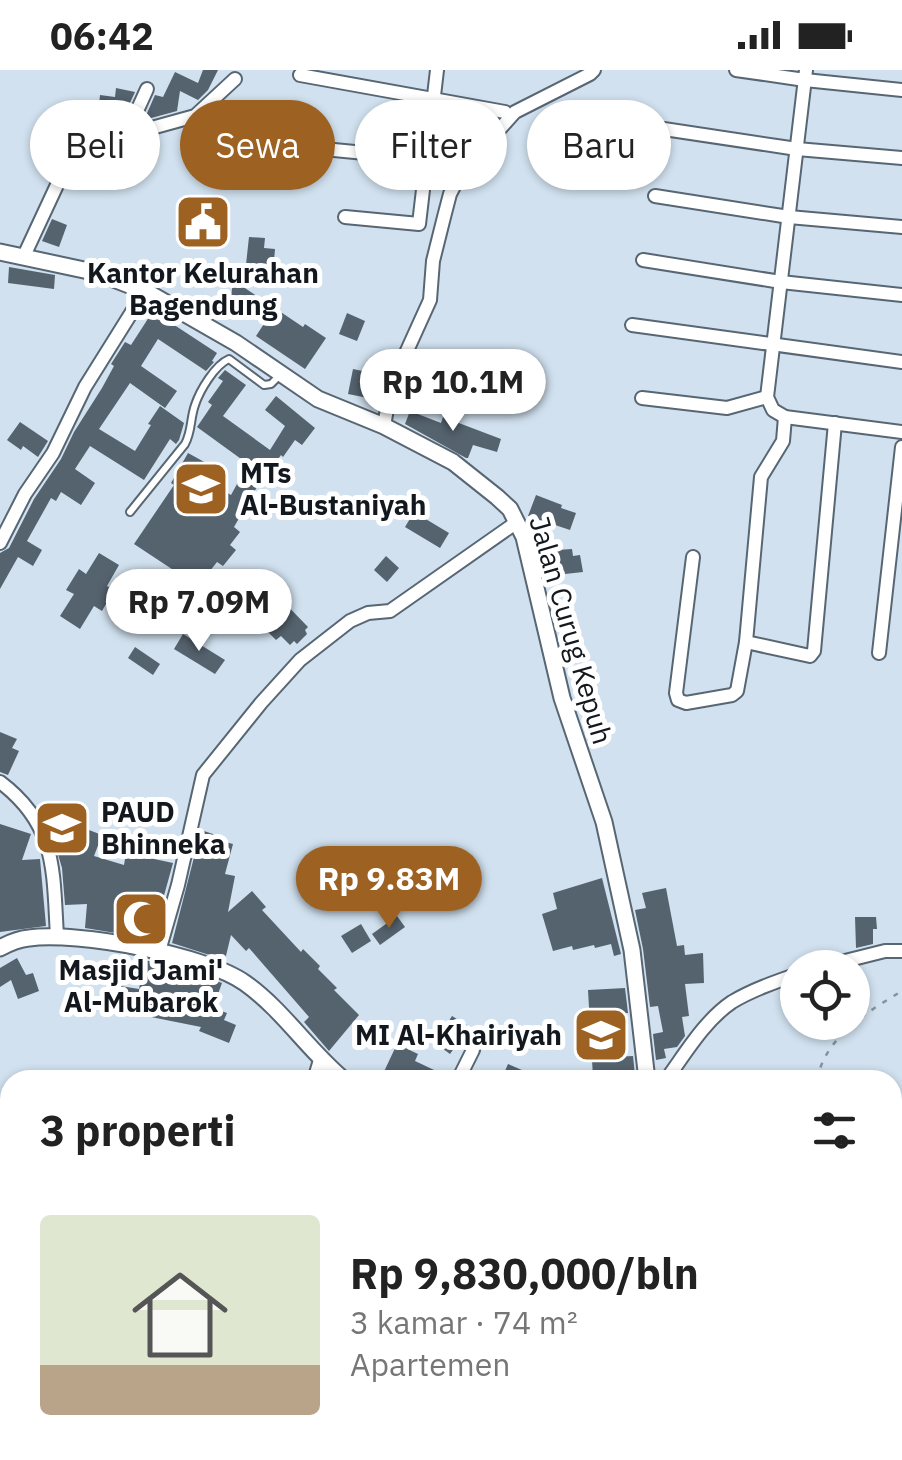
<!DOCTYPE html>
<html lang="id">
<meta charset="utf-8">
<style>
:root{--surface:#fff;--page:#f2f2f2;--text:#222;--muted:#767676;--accent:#9d6222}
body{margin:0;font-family:"IBM Plex Sans",sans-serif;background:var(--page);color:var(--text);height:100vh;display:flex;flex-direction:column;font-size:38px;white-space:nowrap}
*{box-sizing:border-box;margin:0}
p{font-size:32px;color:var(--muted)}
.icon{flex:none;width:55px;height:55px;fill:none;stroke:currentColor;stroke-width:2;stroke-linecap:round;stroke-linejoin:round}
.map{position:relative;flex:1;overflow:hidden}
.panel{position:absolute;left:0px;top:1000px;width:902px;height:390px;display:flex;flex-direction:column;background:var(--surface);border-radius:30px 30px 0 0;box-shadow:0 2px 8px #0004}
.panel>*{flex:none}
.guide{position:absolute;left:30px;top:30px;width:842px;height:90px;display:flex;gap:20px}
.buttons{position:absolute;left:780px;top:880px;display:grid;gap:20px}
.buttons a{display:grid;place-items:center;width:90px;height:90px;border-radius:50%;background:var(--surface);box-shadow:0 2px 8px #0004;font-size:50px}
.price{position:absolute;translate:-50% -85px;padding:0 22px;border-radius:35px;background:#fff;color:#222;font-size:32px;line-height:65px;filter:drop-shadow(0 2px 5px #0008)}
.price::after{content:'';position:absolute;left:50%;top:60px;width:30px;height:22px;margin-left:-15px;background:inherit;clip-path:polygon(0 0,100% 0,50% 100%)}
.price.on{background:var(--accent);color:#fff}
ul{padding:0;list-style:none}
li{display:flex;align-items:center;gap:30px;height:250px;padding:0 40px}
li span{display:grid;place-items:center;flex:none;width:280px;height:200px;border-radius:10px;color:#555}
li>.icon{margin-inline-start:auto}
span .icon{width:120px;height:120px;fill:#fffc;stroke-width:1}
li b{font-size:42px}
h2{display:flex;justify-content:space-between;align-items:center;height:120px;padding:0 40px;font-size:42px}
.pill{padding:0 35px;border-radius:45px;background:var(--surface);box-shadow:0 2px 8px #0004;font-size:35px;line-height:90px}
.pill.on{background:var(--accent);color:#fff}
.status{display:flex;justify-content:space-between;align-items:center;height:70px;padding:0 50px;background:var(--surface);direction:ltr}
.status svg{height:28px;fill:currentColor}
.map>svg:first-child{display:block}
.building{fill:#55636f}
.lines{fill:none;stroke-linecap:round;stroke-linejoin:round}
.service-casing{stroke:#576672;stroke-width:10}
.minor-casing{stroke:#576672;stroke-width:16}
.tertiary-casing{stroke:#576672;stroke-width:19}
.path{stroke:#86939d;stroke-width:2.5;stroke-dasharray:5 8;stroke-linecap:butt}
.service{stroke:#fff;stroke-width:6}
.minor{stroke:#fff;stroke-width:12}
.tertiary{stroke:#fff;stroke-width:15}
.labels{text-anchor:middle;stroke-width:10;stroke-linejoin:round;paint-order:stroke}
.poi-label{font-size:28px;font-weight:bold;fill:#12181d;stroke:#fff}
.street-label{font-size:28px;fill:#12181d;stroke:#fff}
</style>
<div class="status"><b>06:42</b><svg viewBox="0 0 49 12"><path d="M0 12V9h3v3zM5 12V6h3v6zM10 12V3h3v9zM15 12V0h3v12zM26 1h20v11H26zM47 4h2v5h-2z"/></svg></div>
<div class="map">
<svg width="902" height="1390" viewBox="0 0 902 1390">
<rect width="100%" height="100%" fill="#d1e1ef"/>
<g class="building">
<path d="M 203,0 L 218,0 L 208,20 L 198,30 L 180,21 L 177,41 L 144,50 L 155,25 L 163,27 L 175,2 L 198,13 Z"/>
<path d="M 116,18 L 135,22 L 124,46 L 98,44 L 100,25 L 115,27 Z"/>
<path d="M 182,134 L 229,147 L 223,170 L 176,156 Z"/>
<path d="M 52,149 L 67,155 L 59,177 L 42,171 Z"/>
<path d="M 249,167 L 265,168 L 264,178 L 275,179 L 274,191 L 277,191 L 275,216 L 244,213 Z"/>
<path d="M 9,197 L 55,205 L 54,219 L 8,213 Z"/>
<path d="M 233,210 L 303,257 L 305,254 L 326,268 L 305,299 L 256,266 L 273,240 L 246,238 L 247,230 L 231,228 Z"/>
<path d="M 153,241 L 217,283 L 212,291 L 214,292 L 206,301 L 158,269 L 141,296 L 177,321 L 165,338 L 130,313 L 99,359 L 135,381 L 151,355 L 148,354 L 160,336 L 184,353 L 179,370 L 176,374 L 170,369 L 144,410 L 90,376 L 75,399 L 95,413 L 81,435 L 61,422 L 56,431 L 51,428 L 27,471 L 42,480 L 33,496 L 18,487 L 0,519 L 0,483 L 9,478 L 34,429 L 61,389 L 74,362 L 102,318 L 114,296 L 111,294 L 125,272 L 131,275 Z"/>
<path d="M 347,243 L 365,251 L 357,271 L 339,264 Z"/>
<path d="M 353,299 L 382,305 L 378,330 L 348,324 Z"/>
<path d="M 225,300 L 246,315 L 223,346 L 270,380 L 285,356 L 265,340 L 276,326 L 315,358 L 302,375 L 295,370 L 283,387 L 281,385 L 266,406 L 264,405 L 234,457 L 240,462 L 230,475 L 236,480 L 223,496 L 217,492 L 202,511 L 207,514 L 200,525 L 190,518 L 193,513 L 134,474 L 174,415 L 171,413 L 188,383 L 208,394 L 200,407 L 231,425 L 248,394 L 197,357 L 212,335 L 208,332 L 223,311 L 218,308 Z"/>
<path d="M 410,341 L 441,353 L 443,347 L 501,369 L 497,382 L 473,375 L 468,388 L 466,388 L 405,354 Z"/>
<path d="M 20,352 L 48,371 L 38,387 L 23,376 L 21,380 L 7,370 Z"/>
<path d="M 536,425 L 562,435 L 561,438 L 576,443 L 570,460 L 528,446 Z"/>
<path d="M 414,442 L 449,463 L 440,478 L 405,457 Z"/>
<path d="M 572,479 L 573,486 L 580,485 L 583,502 L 556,505 L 557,510 L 546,512 L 541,490 L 558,488 L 557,480 Z"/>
<path d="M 99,483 L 119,495 L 107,516 L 114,520 L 102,541 L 94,536 L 80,559 L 60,546 L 74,524 L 66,520 L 79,499 L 86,504 Z"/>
<path d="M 386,486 L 399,498 L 387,512 L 374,500 Z"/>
<path d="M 276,524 L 308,557 L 305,560 L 307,564 L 297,574 L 294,571 L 290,575 L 281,566 L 276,570 L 255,549 L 260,543 L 258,541 Z"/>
<path d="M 183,564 L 225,590 L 215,604 L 174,579 Z"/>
<path d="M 135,577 L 160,594 L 153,605 L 128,588 Z"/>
<path d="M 0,662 L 17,669 L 12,678 L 19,681 L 8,705 L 0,702 Z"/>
<path d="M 57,743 L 78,752 L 76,755 L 102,765 L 94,786 L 124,795 L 126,783 L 173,793 L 152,869 L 85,858 L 87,834 L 65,835 L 62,798 L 50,757 Z"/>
<path d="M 0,754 L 31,764 L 22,790 L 40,789 L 46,856 L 0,862 Z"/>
<path d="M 201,760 L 219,766 L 217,770 L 233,774 L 225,804 L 235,806 L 228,842 L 252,821 L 266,837 L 262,840 L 301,882 L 303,879 L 320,896 L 318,899 L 337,918 L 334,920 L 359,945 L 329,981 L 304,952 L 309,947 L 249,878 L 246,881 L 231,865 L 225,890 L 172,873 Z"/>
<path d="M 455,787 L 468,817 L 452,824 L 445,808 L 437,812 L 431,797 Z"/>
<path d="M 602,808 L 621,884 L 614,886 L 611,874 L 595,878 L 594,875 L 573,880 L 572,876 L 553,881 L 542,844 L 557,839 L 553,823 Z"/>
<path d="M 666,818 L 677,876 L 684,875 L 685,885 L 703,883 L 704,913 L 685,914 L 689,946 L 682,947 L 685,966 L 677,977 L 664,979 L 666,988 L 656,990 L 653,964 L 663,962 L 658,936 L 650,937 L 643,879 L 635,840 L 646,838 L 642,823 Z"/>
<path d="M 397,846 L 405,857 L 380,875 L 372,864 Z"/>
<path d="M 855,847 L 876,847 L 877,859 L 873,859 L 873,874 L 856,878 Z"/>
<path d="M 361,854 L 371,871 L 352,883 L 341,866 Z"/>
<path d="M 17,888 L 26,905 L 33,903 L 39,921 L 18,929 L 11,910 L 0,917 L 0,898 Z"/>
<path d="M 145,890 L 198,904 L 222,913 L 213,938 L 227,943 L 224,950 L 236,955 L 229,973 L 199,961 L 201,957 L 136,944 L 137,939 L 105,934 L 108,914 L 139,919 Z"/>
<path d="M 625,918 L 628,943 L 610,944 L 613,987 L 633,986 L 635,1005 L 625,1006 L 625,1010 L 596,1010 L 596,1007 L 593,1007 L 588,920 Z"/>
<path d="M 452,946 L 475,960 L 463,978 L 457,974 L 450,984 L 435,973 Z"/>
<path d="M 397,974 L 418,984 L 415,991 L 449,1007 L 448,1010 L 380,1010 Z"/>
<path d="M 508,994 L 545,1010 L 501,1010 Z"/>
</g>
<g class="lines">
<g class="service-casing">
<path id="service" d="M 130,442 L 185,374 C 192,361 190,349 195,335 C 200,320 215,295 229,289 L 264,315 L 271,314 L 280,305"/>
</g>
<g class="minor-casing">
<g id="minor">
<path d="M 736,0 L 805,10 L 902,20"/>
<path d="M 806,0 L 767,327 L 773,340 L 785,347 L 902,362"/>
<path d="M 300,5 L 505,42"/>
<path d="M 644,56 L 797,79 L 902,88"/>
<path d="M 126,65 L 147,19"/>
<path d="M 303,77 L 427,89"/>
<path d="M 655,126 L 789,147 L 902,157"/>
<path d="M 345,147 L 419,154 L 437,0"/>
<path d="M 23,188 L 57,115 L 69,95 L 101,72 L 195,46 L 235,9"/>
<path d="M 643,190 L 781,212 L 902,225"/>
<path d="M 632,255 L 902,292"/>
<path d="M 642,328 L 727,338 L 767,327"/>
<path d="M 384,356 L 391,316 L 430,230 L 433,191 L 444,147 L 450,124 L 462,101 L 515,42 L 590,4 L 594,0"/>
<path d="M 0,473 L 25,424 L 53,383 L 85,317 L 145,221"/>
<path d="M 693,487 L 676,623 L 678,630 L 686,633 L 732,625 L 737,621 L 746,572 L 761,407 L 783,371 L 785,347"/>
<path d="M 746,572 L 810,586 L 814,581 L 835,353"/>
<path d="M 879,583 L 902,377"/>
<path d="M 0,712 C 57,755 53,801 57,866"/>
<path d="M 159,881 L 178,815 L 203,705 L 261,633 L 300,590 L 350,551 L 368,543 L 390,541 L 517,452"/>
<path d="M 817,898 L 885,881 L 902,881"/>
<path d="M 314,1010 L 320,990"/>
<path d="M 458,1010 L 473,980"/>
<path d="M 666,1010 C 685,984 705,950 732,932 C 752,920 775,912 798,904"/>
<path d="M 0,1193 L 10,1185"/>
<path d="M 622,1380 L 624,1390"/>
<path d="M 482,1390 L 493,1380"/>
</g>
</g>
<g class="tertiary-casing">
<g id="tertiary">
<path d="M 0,182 L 98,203 L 147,222 L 236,273 L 318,329 L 384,356 L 453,392 L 497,427 L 510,439 L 524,467 L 562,628 L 604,752 L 632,880 L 647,1010"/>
<path d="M 0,878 C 9,873 19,869 29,868 C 77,861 206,885 245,913 C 283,940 308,980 344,1010"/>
</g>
</g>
<path class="path" d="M 817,1010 C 825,967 867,942 902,921"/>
<use href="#service" class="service"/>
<use href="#minor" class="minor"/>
<use href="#tertiary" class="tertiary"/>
</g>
<defs>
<g id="civic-square" transform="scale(2.875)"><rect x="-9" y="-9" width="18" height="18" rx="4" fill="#9d6222" stroke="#fff"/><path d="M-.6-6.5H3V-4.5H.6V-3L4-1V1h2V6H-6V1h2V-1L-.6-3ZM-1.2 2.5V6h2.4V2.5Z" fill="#fff"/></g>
<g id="school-square" transform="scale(2.875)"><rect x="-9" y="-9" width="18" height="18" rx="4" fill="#9d6222" stroke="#fff"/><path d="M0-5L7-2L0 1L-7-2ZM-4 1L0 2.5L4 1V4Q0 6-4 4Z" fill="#fff"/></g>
<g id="mosque-square" transform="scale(2.875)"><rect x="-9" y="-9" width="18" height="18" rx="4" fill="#9d6222" stroke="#fff"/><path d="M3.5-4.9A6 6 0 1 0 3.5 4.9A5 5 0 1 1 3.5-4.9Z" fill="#fff"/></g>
</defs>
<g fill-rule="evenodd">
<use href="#civic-square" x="203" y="152"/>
<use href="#school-square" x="201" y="419"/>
<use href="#school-square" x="62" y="758"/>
<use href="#mosque-square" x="141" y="849"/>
<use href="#school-square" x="601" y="965"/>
</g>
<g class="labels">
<g class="poi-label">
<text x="203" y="213">Kantor Kelurahan<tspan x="203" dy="32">Bagendung</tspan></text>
<text x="240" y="413" text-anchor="start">MTs<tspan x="240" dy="32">Al-Bustaniyah</tspan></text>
<text x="101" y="752" text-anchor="start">PAUD<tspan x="101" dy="32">Bhinneka</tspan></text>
<text x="141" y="910">Masjid Jami'<tspan x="141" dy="32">Al-Mubarok</tspan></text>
<text x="562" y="975" text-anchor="end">MI Al-Khairiyah</text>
</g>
<g class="street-label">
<text transform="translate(571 560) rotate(74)" y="10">Jalan Curug Kepuh</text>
</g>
</g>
</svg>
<div class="buttons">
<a><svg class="icon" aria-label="locate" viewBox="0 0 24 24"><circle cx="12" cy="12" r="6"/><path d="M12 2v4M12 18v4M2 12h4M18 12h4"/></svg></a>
</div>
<b class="price" style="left:453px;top:364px">Rp 10.1M</b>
<b class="price" style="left:199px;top:584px">Rp 7.09M</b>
<b class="price on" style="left:389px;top:861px">Rp 9.83M</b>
<div class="guide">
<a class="pill">Beli</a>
<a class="pill on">Sewa</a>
<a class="pill">Filter</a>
<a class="pill">Baru</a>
</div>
<section class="panel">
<h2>3 properti<svg class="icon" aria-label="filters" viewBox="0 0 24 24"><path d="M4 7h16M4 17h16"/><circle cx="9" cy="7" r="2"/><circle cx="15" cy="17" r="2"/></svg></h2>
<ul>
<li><span style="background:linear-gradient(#dfe7d0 75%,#b9a48a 0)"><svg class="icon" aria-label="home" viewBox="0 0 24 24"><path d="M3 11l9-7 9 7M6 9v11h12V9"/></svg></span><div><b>Rp 9,830,000/bln</b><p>3 kamar · 74 m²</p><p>Apartemen</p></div></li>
</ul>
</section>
</div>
